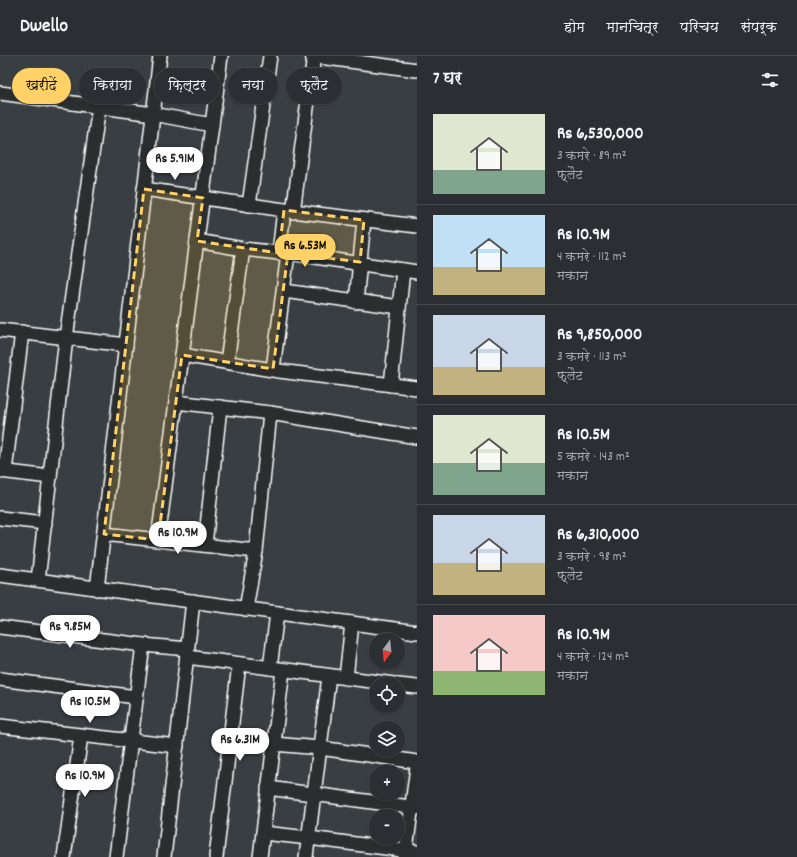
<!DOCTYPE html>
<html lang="hi">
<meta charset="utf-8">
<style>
:root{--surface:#2b2e32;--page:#33363a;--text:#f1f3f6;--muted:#a6a8ac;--line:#474a4d;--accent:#ffd166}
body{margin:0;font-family:Dekko,"Playpen Sans Deva",sans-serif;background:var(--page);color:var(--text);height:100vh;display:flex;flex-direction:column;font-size:15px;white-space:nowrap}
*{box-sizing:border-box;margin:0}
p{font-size:13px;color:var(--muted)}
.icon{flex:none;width:22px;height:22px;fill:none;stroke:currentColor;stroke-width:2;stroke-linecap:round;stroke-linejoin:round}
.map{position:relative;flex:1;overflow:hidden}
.panel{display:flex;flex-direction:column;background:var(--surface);width:380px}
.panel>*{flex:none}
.top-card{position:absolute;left:12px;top:12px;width:345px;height:36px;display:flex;gap:8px}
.needle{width:26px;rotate:195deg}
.fabs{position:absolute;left:369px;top:577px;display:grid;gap:8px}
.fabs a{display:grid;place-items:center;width:36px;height:36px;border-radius:50%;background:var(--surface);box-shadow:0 1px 3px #0004,0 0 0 1px var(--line);font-size:20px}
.price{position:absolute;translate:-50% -34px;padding:0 9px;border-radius:14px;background:#fff;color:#222;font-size:13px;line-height:26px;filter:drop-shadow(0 1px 2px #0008)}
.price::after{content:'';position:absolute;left:50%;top:24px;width:12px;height:9px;margin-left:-6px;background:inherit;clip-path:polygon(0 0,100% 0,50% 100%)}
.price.active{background:var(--accent);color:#111}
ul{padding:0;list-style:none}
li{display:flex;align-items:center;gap:12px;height:100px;padding:0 16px}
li+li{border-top:1px solid var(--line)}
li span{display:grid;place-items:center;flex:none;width:112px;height:80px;border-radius:0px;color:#555}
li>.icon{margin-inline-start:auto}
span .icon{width:48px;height:48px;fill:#fffc;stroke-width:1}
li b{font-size:17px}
h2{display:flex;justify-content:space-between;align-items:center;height:48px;padding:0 16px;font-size:17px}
.chip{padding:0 14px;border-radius:18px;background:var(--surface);box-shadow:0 1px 3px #0004,0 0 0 1px var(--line);font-size:14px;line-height:36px}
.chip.active{background:var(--accent);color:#111}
header{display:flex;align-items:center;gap:24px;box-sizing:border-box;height:56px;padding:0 20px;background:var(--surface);border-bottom:1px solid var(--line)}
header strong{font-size:19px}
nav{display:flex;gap:22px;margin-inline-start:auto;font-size:14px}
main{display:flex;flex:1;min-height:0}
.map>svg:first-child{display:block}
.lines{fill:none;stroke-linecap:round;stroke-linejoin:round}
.minor-casing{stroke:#fff;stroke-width:16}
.minor{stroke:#2a2d2e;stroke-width:13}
.marked{fill:#ffd166;fill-opacity:0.2;stroke:#ffd166;stroke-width:3;stroke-dasharray:8 5;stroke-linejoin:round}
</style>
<header>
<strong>Dwello</strong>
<nav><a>होम</a><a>मानचित्र</a><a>परिचय</a><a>संपर्क</a></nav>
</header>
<main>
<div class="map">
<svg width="417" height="801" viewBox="0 0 417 801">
<rect width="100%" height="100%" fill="#393e43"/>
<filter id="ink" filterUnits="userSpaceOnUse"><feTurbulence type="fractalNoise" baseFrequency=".025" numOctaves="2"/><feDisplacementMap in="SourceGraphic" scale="8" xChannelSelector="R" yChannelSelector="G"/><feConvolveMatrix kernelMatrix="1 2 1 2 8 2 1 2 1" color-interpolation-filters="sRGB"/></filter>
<g filter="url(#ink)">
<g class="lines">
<g class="minor-casing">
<g id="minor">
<path d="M 312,0 L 417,14"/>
<path d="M 0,37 L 153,58 L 212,69"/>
<path d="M 144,133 L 284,154 L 417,170"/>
<path d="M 249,149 L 270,0"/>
<path d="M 293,156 L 314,0"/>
<path d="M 197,185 L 243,193 L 279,197 L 284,154"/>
<path d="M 284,235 L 399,251"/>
<path d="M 356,246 L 364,164"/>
<path d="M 0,274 L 126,289"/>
<path d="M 182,299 L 279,315 L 417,332"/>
<path d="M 227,306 L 243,193"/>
<path d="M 273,313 L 288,197 L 417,216"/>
<path d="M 391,329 L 403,214"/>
<path d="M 176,346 L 270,357 L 417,381"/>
<path d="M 0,415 L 50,421"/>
<path d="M 5,415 L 22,276"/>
<path d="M 0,462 L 45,467"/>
<path d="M 104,478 L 256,495"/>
<path d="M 158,484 L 221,0"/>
<path d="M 205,489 L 220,351"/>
<path d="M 0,519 L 417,576"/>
<path d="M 38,524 L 66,282 L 99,50"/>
<path d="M 97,533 L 160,0"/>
<path d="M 246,553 L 256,495 L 270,357"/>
<path d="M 0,571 L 143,589 L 188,593"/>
<path d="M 187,601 L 394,628"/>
<path d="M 270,612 L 277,557"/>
<path d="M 346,622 L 352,567"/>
<path d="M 0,623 L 136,641"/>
<path d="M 398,629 L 417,631"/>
<path d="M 0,670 L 177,690"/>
<path d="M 274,688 L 320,692 L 417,706"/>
<path d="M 268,732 L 417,752"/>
<path d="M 263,777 L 309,782 L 417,796"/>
<path d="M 64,801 L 81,680"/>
<path d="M 116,801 L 143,589"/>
<path d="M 164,801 L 193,545"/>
<path d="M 216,801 L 239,608"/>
<path d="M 260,801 L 283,614"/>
<path d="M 306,801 L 329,620"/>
<path d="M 405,801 L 417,711"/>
</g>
</g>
<use href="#minor" class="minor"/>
</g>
</g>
<path class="marked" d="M 144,133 L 203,142 L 197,185 L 279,197 L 284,154 L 364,164 L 360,206 L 288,197 L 273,313 L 182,299 L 158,484 L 104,478 Z"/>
</svg>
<div class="fabs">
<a><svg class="needle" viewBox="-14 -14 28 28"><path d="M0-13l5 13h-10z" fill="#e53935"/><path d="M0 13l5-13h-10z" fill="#a6a8ac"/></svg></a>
<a><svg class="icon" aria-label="locate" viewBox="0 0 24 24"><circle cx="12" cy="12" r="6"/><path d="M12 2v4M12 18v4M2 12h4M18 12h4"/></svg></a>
<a><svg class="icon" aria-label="layers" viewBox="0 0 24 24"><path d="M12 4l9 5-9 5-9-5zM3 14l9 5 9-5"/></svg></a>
<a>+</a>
<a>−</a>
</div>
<b class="price" style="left:175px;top:125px">Rs 5.91M</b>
<b class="price active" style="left:305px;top:212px">Rs 6.53M</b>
<b class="price" style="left:178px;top:499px">Rs 10.9M</b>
<b class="price" style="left:70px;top:593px">Rs 9.85M</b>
<b class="price" style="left:90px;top:668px">Rs 10.5M</b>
<b class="price" style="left:240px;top:706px">Rs 6.31M</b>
<b class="price" style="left:85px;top:742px">Rs 10.9M</b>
<div class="top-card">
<a class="chip active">खरीदें</a>
<a class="chip">किराया</a>
<a class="chip">फ़िल्टर</a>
<a class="chip">नया</a>
<a class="chip">फ़्लैट</a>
</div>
</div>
<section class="panel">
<h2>7 घर<svg class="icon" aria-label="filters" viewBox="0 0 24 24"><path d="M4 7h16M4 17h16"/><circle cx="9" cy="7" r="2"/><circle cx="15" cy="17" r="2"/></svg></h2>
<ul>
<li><span style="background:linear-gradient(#dfe7d0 70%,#7fa58c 0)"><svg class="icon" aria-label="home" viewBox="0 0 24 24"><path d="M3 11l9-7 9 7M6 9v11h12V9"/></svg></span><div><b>Rs 6,530,000</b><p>3 कमरे · 89 m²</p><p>फ़्लैट</p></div></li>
<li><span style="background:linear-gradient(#bfe0f5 65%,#c2b280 0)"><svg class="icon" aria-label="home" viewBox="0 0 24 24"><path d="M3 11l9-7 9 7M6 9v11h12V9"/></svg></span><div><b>Rs 10.9M</b><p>4 कमरे · 112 m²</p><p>मकान</p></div></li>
<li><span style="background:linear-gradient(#c9d6e8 65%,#c2b280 0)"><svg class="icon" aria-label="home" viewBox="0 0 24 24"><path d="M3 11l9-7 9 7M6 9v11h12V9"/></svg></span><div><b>Rs 9,850,000</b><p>3 कमरे · 113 m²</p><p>फ़्लैट</p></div></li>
<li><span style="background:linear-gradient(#dfe7d0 60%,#7fa58c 0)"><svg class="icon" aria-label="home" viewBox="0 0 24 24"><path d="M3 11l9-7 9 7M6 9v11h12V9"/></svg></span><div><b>Rs 10.5M</b><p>5 कमरे · 143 m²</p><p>मकान</p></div></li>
<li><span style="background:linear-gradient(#c9d6e8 60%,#c2b280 0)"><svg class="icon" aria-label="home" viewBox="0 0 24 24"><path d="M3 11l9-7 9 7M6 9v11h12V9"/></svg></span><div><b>Rs 6,310,000</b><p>3 कमरे · 98 m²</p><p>फ़्लैट</p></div></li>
<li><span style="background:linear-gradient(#f6c9c9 70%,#8fb573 0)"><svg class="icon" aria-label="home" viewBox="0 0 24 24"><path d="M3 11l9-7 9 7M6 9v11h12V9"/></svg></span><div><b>Rs 10.9M</b><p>4 कमरे · 124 m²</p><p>मकान</p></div></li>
</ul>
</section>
</main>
